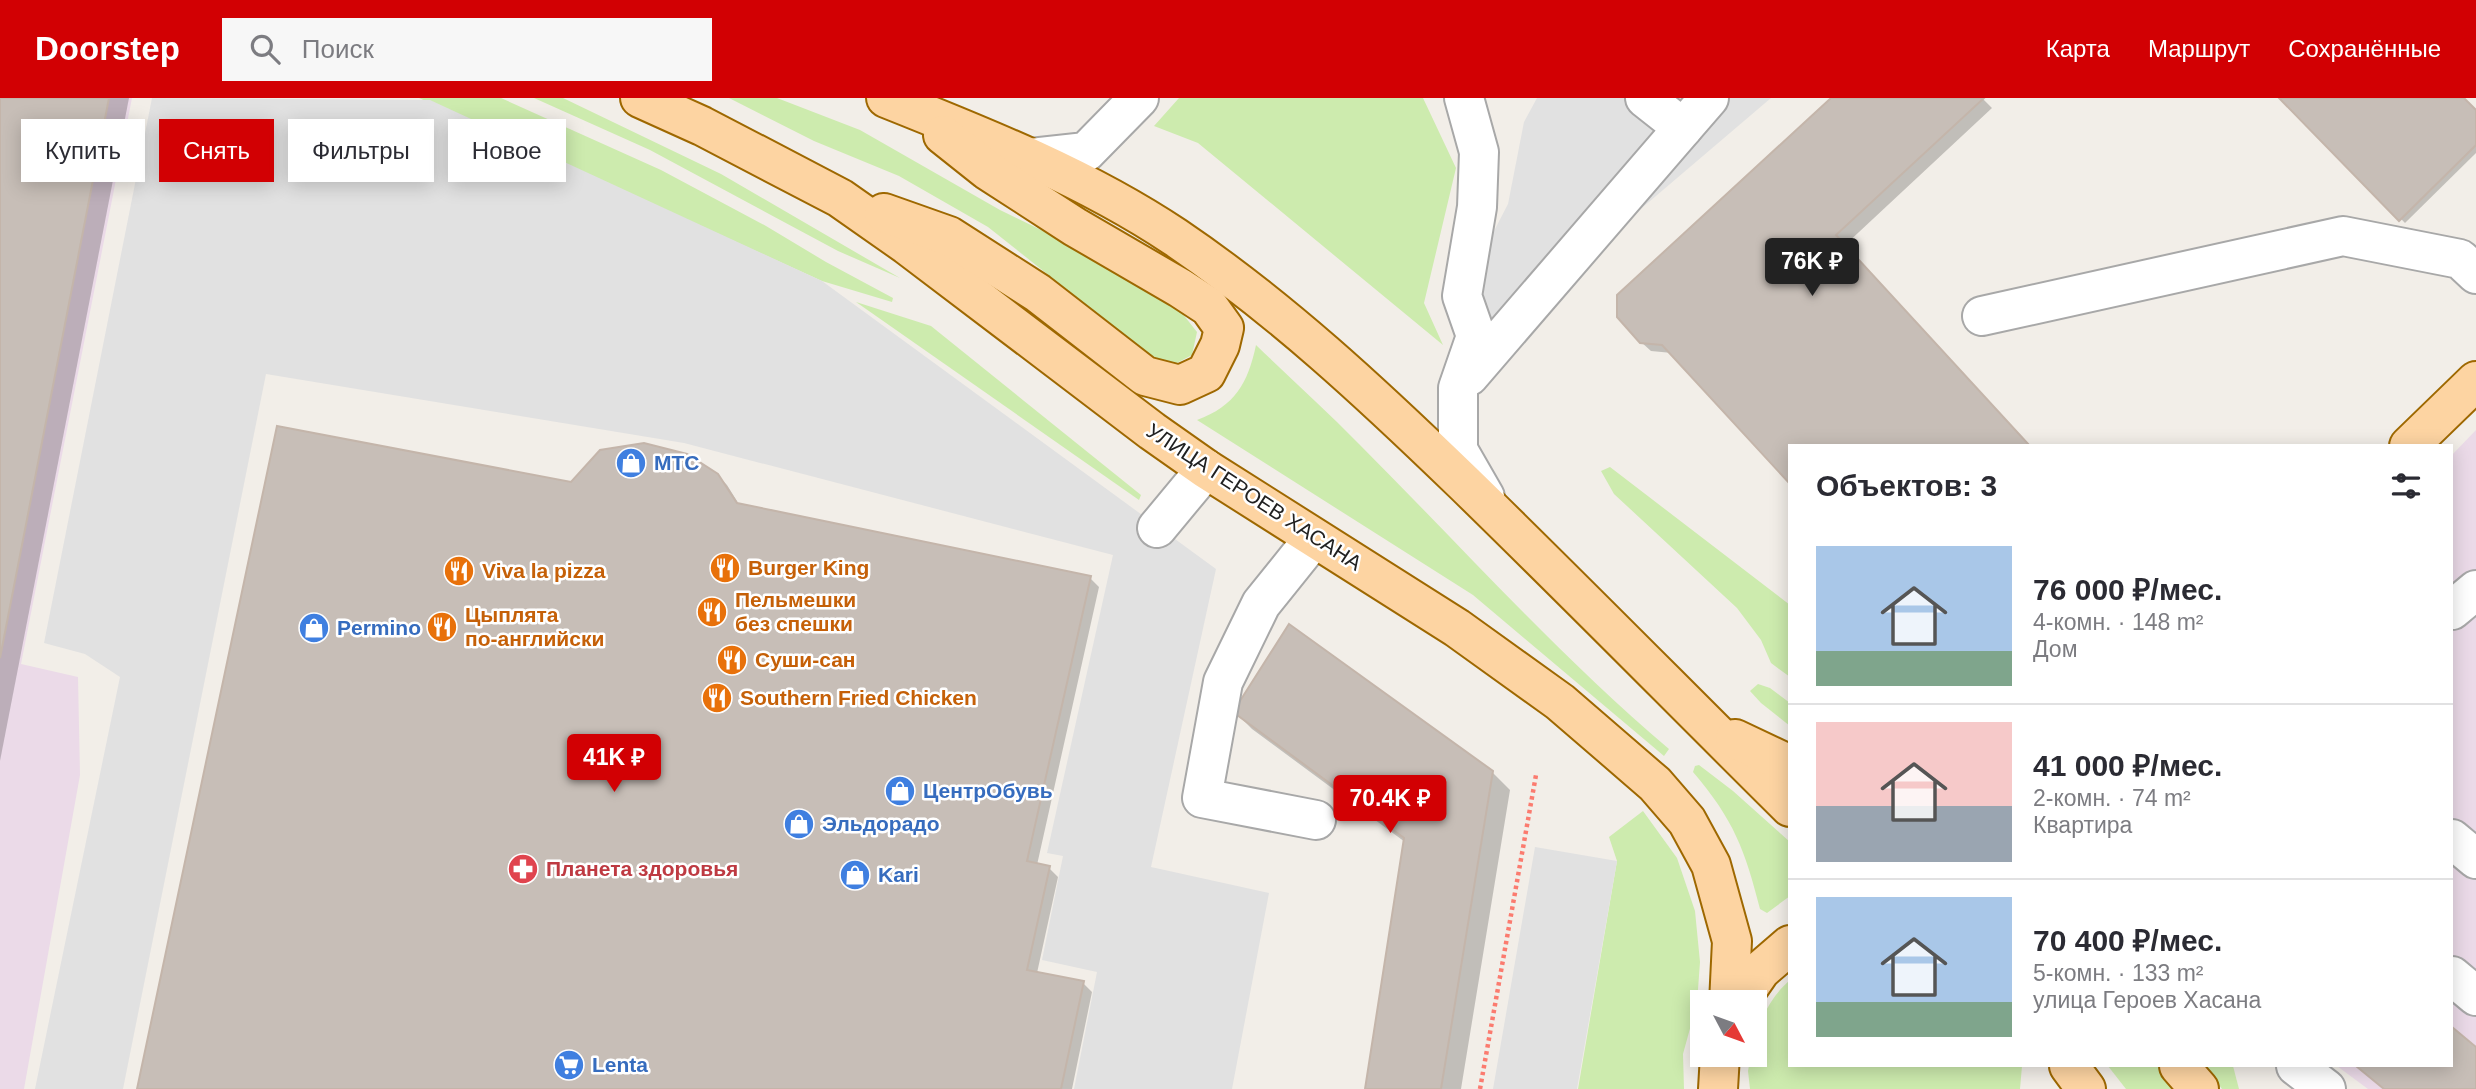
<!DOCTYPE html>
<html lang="ru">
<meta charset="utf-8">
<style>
:root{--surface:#fff;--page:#f7f7f7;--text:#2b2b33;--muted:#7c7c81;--line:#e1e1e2;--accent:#d20003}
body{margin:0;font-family:Helvetica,sans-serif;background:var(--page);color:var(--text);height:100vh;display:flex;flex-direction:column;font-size:26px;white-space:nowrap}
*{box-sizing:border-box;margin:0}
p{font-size:23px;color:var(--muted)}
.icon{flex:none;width:38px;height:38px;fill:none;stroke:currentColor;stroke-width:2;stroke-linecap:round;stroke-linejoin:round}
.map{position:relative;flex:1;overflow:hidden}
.panel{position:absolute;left:1788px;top:346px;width:665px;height:623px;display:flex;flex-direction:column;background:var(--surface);border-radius:0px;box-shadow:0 4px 18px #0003}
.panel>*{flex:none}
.banner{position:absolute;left:21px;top:21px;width:665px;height:63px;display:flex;gap:14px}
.needle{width:46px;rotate:131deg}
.controls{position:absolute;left:1690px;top:892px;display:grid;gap:14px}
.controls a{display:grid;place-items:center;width:77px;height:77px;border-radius:0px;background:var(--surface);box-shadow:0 4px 18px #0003;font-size:35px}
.price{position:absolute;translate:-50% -60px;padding:0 16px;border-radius:7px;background:var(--accent);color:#fff;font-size:23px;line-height:46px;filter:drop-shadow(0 2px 4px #0008)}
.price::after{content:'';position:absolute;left:50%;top:42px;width:21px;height:16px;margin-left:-10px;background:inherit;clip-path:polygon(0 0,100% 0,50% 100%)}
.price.on{background:#222;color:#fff}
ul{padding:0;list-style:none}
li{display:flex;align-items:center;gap:21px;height:175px;padding:0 28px}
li+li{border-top:2px solid var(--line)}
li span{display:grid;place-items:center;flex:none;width:196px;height:140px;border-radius:0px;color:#555}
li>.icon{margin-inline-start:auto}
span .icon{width:84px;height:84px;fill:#fffc;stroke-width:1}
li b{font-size:30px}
h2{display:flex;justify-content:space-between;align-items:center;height:84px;padding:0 28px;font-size:30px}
.pill{padding:0 24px;border-radius:0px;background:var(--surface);box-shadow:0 4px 18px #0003;font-size:24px;line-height:63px}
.pill.on{background:var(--accent);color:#fff}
header{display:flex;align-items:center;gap:42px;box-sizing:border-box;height:98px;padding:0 35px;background:var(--accent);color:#fff}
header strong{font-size:33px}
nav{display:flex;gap:38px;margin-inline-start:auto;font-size:24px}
.search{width:490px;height:63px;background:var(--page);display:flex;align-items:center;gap:18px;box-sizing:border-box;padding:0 24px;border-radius:0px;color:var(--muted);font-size:26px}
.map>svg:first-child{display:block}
.industrial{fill:#ebdae8}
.grass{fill:#cdebae}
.parking{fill:#e1e1e1}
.shadow{fill:#0003}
.building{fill:#c7beb7;stroke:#c4b5aa;stroke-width:2}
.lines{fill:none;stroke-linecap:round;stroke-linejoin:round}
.minor-casing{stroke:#a8a8a8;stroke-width:42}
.major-casing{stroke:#9e6800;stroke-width:42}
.path{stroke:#fb7b6f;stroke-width:4.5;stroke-dasharray:3.5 3.5;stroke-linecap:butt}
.minor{stroke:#fff;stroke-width:38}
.major{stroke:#fdd4a2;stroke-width:38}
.labels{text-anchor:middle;stroke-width:5;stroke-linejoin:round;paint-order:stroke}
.shop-label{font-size:21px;font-weight:bold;fill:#366cbe;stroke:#fff;text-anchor:start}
.street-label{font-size:21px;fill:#212121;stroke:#fff}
.food-label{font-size:21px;font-weight:bold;fill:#c56008;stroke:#fff;text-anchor:start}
.health-label{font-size:21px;font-weight:bold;fill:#be3a42;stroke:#fff;text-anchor:start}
</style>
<header>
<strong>Doorstep</strong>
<div class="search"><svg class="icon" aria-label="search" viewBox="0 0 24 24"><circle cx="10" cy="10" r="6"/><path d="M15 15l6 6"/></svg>Поиск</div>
<nav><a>Карта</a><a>Маршрут</a><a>Сохранённые</a></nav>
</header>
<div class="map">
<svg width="2476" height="991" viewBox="0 0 2476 991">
<rect width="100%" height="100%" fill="#f2eee8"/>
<g class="industrial">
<path d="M 0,0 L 132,0 L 21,566 L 78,579 L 80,677 L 24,991 L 0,991 Z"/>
<path d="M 2476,332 L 2476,991 L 2368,991 L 2337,968 L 2452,968 L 2452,357 Z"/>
</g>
<g class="grass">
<path d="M 419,0 L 501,0 L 661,72 L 766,128 L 826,164 L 893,200 L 892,204 L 822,183 Z"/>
<path d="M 534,0 L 563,0 L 721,76 L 900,180 L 838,153 L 650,52 Z"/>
<path d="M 729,0 L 777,0 L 860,32 L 1000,112 L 1080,151 L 1178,210 L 1197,234 L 1192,257 L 1173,267 L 1148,256 L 988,129 L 899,78 L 814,43 Z"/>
<path d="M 1179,0 L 1423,0 L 1456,70 L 1424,205 L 1443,247 L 1198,45 L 1154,28 Z"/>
<path d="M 856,204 L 931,228 L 1141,397 L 1139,402 Z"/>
<path d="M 1256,247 C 1290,280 1326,312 1359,346 C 1462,449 1558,557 1669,651 L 1664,658 L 1473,497 L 1197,322 C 1235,308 1248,285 1256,247 Z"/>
<path d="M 1610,369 L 1790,507 L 1790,579 L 1771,565 L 1761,542 L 1737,510 L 1614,396 L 1601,373 Z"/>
<path d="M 1758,586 L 1770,590 L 1790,605 L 1790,628 L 1761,605 L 1750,593 Z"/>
<path d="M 1699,667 L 1733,693 L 1790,744 L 1790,798 L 1767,815 L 1760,811 C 1745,752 1734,722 1693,674 L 1695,668 Z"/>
<path d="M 1643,713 L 1677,760 L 1695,813 L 1700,864 L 1697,905 L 1683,956 L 1684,991 L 1578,991 L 1617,763 L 1609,739 Z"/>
<path d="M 1790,882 L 1790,968 L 2022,968 L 2020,991 L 1750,991 L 1748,973 L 1751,957 L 1755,957 C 1755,929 1768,901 1790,882 Z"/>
<path d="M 2108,968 L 2161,968 L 2178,991 L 2126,991 Z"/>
<path d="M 2205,968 L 2233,968 L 2239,991 L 2222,991 Z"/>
</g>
<g class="parking">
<path d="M 152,0 L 430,2 L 822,183 L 1216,471 L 1151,769 L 1269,795 L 1232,991 L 1074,991 L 1097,874 L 1042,862 L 1063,758 L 1047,755 L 1113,457 L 684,345 L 266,276 L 123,991 L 35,991 L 120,579 L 85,556 L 44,545 Z"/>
<path d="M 1537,0 L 1771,0 L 1501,230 L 1465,189 L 1508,106 L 1524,24 Z"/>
<path d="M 1535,749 L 1617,763 L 1577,991 L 1493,991 Z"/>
</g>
<g class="shadow">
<path d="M 0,0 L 129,0 L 0,663 Z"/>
<path d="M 1833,0 L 1982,0 L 1992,10 L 1844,148 L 2028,348 L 1790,348 L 1790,383 L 1672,255 L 1651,253 L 1641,244 Z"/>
<path d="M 2282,0 L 2462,0 L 2476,14 L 2476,55 L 2405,125 Z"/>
<path d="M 717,377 L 727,387 L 740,408 L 1090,480 L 1099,489 L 1037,767 L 1049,770 L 1058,779 L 1037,875 L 1083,885 L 1092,894 L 1072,991 L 139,991 L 571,386 Z"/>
<path d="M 1235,614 L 1492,674 L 1510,692 L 1461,991 L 1367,991 L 1405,744 L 1252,631 Z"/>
<path d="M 2452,931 L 2476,951 L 2476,991 L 2384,991 L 2356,968 L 2452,968 Z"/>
</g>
<g class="building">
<path d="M 0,0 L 109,0 L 0,560 Z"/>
<path d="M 1831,0 L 1984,0 L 1836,137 L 2030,348 L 1790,348 L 1790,386 L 1662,247 L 1640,245 L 1617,219 L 1617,197 Z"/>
<path d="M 2279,0 L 2464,0 L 2476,12 L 2476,47 L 2399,123 Z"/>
<path d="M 277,328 L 571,384 L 600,352 L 644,345 L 687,356 L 718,376 L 737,405 L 1091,478 L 1027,763 L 1050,768 L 1027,872 L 1084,883 L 1061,991 L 137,991 Z"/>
<path d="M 1289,526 L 1493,673 L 1441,991 L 1365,991 L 1404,740 L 1233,614 Z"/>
<path d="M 2452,929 L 2476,949 L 2476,991 L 2384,991 L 2356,968 L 2452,968 Z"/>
</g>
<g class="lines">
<g class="minor-casing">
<g id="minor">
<path d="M 1464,0 L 1479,54 L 1477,109 L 1462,198 L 1476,238 L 1458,290 L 1458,352 L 1485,399"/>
<path d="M 1683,30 L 1709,0"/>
<path d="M 1031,60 L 1086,54 L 1139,0"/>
<path d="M 1982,218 L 2343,138 L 2460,161 L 2476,176"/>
<path d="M 1469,278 L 1683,30 L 1645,0"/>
<path d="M 1157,430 L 1206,371"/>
<path d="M 1314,440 L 1261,506 L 1223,584 L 1202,700 L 1316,722"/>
<path d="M 2452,512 L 2476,492"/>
<path d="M 2452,741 L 2476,761"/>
<path d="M 2452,878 L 2476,898"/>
<path d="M 2296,968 L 2326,991"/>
</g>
</g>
<g class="major-casing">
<g id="major">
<path d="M 640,0 L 702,28 L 840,100 L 907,147 L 1152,333 L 1206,371 L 1457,530 L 1560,604 L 1655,686 L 1687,723 L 1711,767 L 1732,843 L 1729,905"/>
<path d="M 886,0 C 984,39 1087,80 1175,139 C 1280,210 1372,296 1463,384 C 1573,491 1681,601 1790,709"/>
<path d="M 884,115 L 949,138 L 1038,195 L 1145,278 L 1180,287 L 1206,275 L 1220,247 L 1224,230 L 1209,209 L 1180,190 L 1075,129 L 987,72 L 943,37"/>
<path d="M 2409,348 L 2476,283"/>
<path d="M 1735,641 L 1790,667"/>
<path d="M 1738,905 L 1761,872 L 1790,847"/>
<path d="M 2069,968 L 2086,991"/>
<path d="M 2179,968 L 2199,991"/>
<path d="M 1718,991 L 1720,957"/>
</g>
</g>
<path class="path" d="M 1480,991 L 1536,677"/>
<use href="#minor" class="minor"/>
<use href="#major" class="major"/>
</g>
<defs>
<g id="shop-disc" transform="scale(1.575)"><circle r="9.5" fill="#3f7fe0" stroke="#fff"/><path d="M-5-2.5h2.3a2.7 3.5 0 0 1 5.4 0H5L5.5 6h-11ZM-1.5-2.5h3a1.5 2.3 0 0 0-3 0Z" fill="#fff"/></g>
<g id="restaurant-disc" transform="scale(1.575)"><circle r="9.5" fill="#e8710a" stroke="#fff"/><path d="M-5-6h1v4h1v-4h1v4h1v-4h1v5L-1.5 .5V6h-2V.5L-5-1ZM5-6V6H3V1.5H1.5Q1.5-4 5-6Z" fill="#fff"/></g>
<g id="pharmacy-disc" transform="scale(1.575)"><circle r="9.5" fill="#e0444e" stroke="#fff"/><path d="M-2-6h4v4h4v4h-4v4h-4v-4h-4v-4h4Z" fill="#fff"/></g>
<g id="supermarket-disc" transform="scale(1.575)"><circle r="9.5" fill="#3f7fe0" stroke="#fff"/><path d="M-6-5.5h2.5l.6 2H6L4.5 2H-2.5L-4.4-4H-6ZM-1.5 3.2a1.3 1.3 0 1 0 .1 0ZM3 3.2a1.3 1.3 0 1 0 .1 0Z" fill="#fff"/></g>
</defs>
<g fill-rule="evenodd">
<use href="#shop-disc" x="631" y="365"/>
<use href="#restaurant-disc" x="725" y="470"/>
<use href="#restaurant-disc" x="459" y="473"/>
<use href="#restaurant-disc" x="712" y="514"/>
<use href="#restaurant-disc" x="442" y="529"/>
<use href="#shop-disc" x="314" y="530"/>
<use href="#restaurant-disc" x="732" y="562"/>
<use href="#restaurant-disc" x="717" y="600"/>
<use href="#shop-disc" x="900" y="693"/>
<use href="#shop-disc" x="799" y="726"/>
<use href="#pharmacy-disc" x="523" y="771"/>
<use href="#shop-disc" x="855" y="777"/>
<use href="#supermarket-disc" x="569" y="967"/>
</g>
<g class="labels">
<g class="shop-label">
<text x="654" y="372">МТС</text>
<text x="337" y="537">Permino</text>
<text x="923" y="700">ЦентрОбувь</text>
<text x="822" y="733">Эльдорадо</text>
<text x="878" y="784">Kari</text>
<text x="592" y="974">Lenta</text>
</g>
<g class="street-label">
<text transform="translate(1254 399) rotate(33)" y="7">УЛИЦА ГЕРОЕВ ХАСАНА</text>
</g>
<g class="food-label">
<text x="748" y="477">Burger King</text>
<text x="482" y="480">Viva la pizza</text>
<text x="735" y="509">Пельмешки<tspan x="735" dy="24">без спешки</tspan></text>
<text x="465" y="524">Цыплята<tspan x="465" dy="24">по-английски</tspan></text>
<text x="755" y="569">Суши-сан</text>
<text x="740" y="607">Southern Fried Chicken</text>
</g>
<g class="health-label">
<text x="546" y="778">Планета здоровья</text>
</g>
</g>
</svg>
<div class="controls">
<a><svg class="needle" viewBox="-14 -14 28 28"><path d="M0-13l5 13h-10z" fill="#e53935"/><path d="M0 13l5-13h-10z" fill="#7c7c81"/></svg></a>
</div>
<b class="price on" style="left:1812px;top:200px">76K ₽</b>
<b class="price" style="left:614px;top:696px">41K ₽</b>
<b class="price" style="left:1390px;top:737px">70.4K ₽</b>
<div class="banner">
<a class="pill">Купить</a>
<a class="pill on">Снять</a>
<a class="pill">Фильтры</a>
<a class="pill">Новое</a>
</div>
<section class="panel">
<h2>Объектов: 3<svg class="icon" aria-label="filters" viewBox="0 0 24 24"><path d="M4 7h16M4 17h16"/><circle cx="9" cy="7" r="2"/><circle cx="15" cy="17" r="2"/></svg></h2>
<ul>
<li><span style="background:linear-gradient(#a9c7e8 75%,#7fa58c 0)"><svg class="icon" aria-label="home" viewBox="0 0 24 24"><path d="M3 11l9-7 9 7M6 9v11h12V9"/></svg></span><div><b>76 000 ₽/мес.</b><p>4-комн. · 148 m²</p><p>Дом</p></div></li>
<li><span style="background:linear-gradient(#f6c9c9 60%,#9aa5b1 0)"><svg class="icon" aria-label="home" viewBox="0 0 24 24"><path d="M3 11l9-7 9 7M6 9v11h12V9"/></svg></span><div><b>41 000 ₽/мес.</b><p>2-комн. · 74 m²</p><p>Квартира</p></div></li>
<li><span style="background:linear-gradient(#a9c7e8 75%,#7fa58c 0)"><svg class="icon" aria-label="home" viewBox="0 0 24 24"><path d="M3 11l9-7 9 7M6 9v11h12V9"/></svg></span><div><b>70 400 ₽/мес.</b><p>5-комн. · 133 m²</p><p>улица Героев Хасана</p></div></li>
</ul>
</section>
</div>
